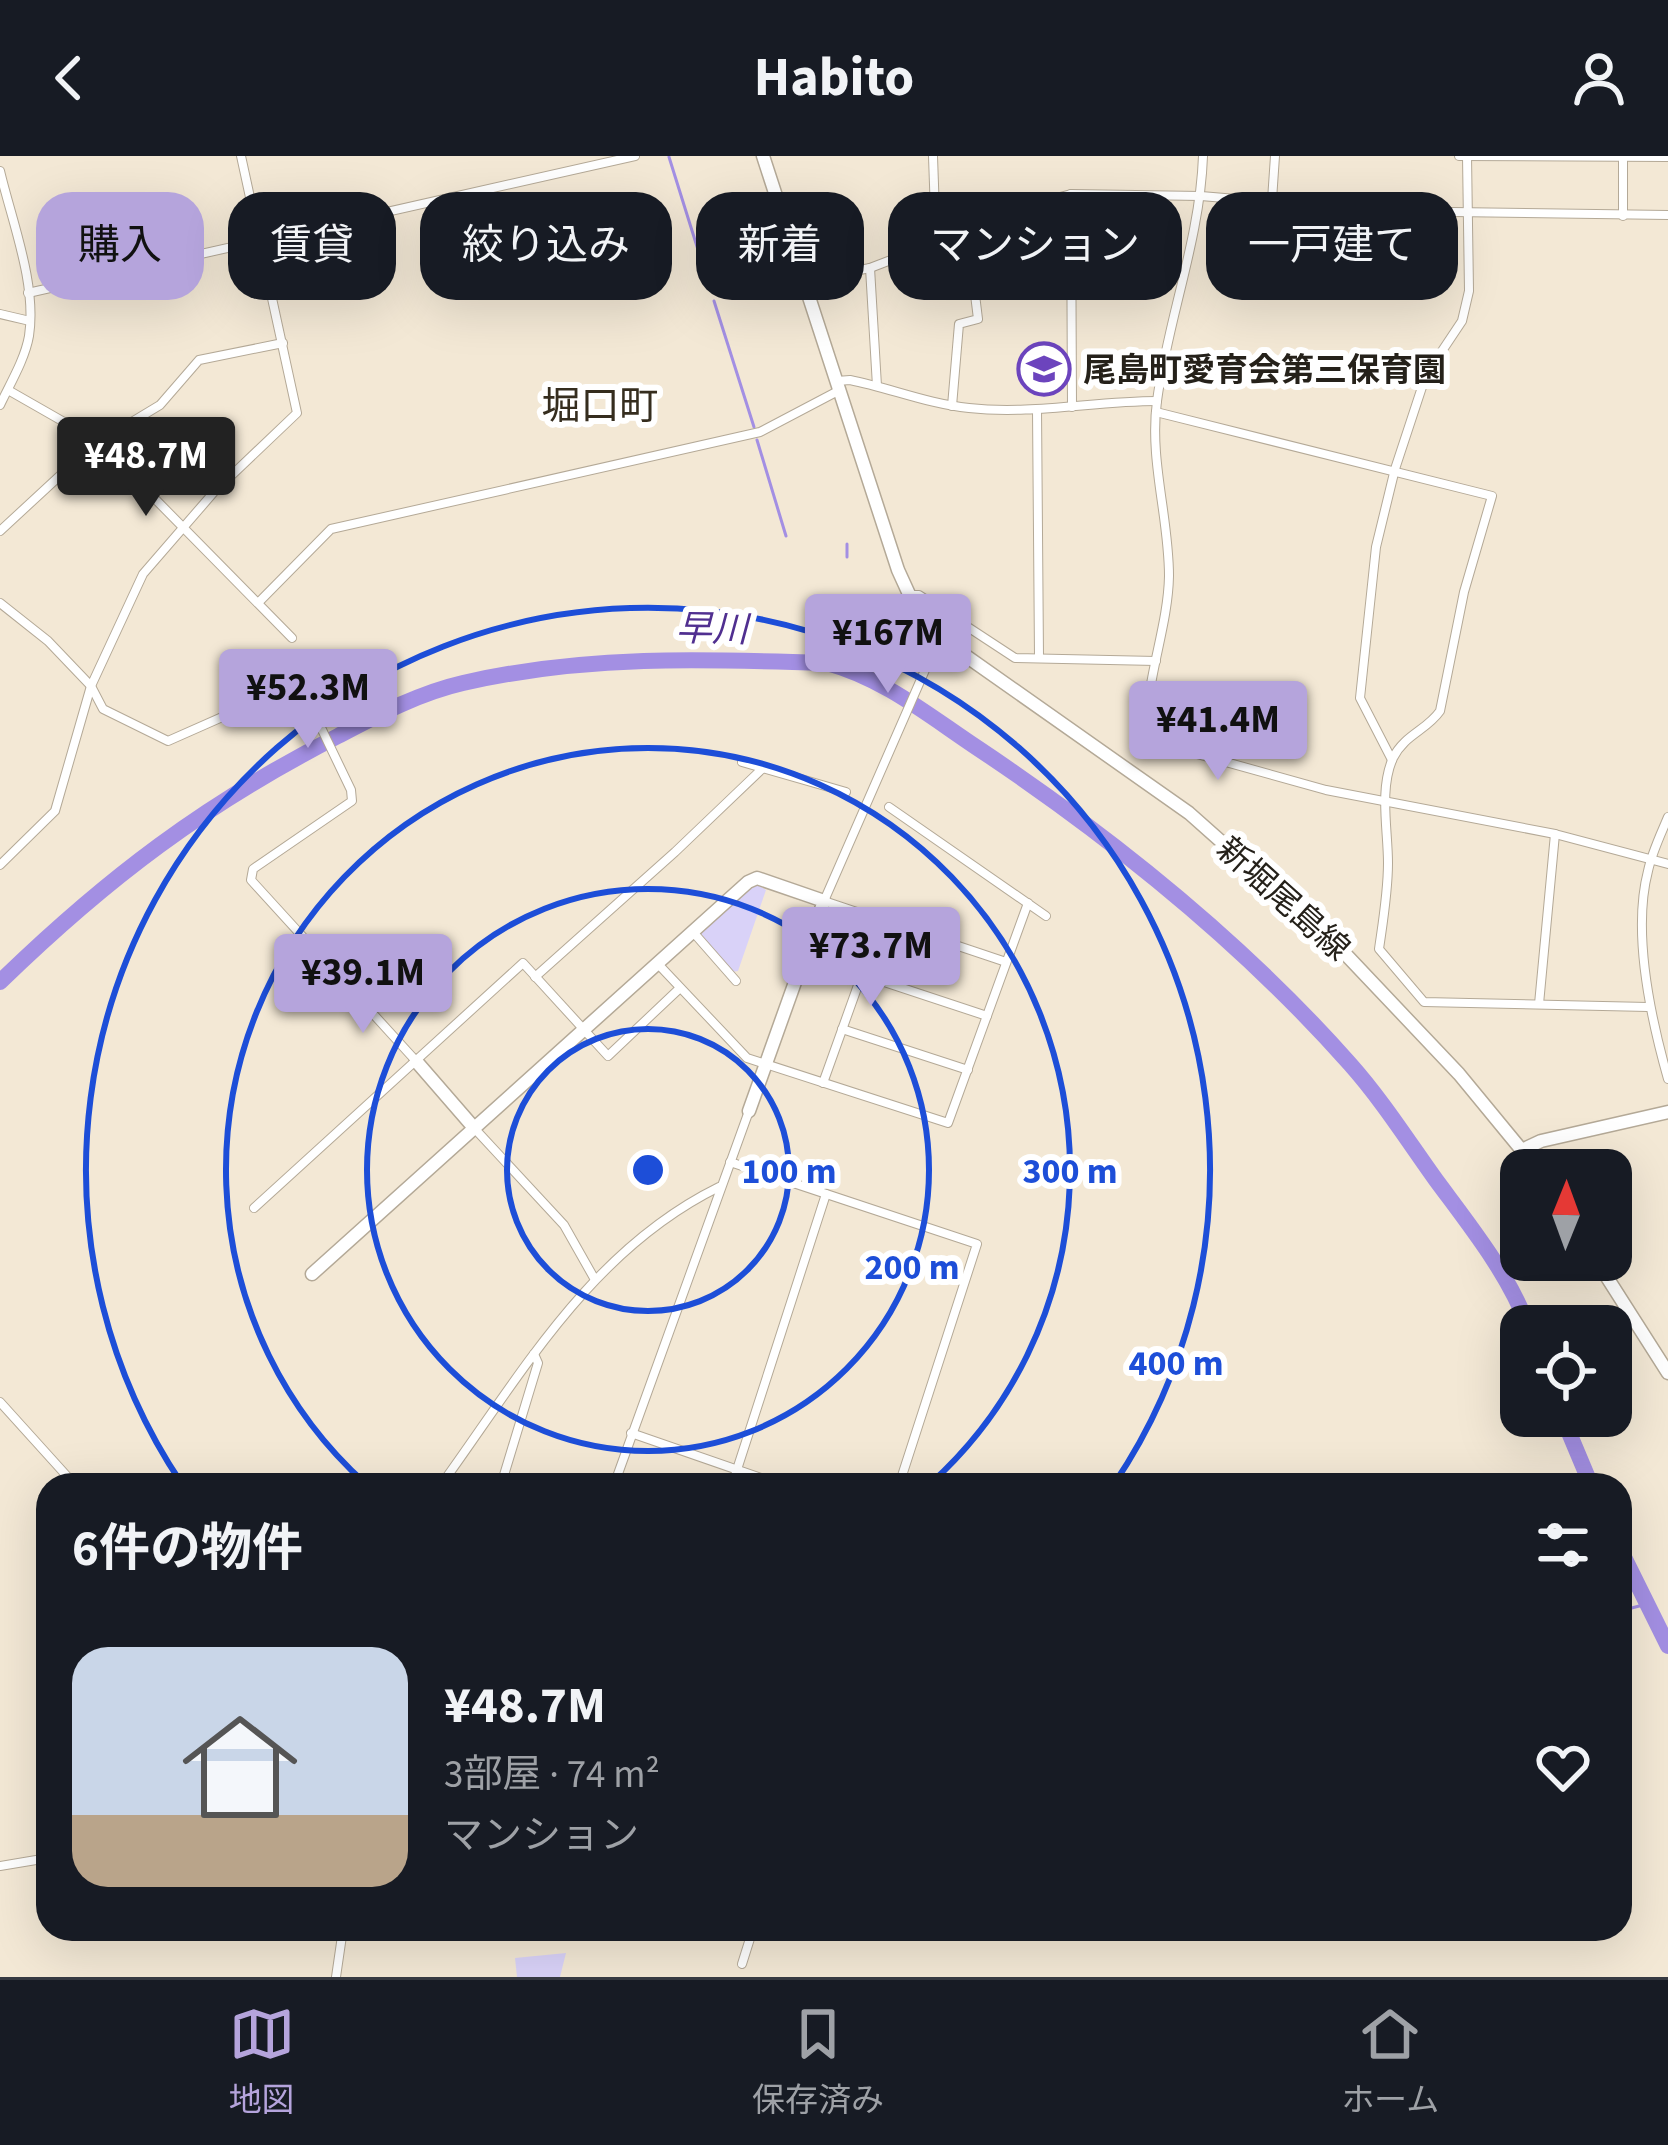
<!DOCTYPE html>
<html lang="ja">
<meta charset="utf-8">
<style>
:root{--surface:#171b24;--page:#242831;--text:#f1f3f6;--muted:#9ea1a6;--line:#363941;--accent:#b5a4dc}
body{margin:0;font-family:"Source Sans 3","Noto Sans JP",sans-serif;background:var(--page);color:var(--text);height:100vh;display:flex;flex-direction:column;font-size:45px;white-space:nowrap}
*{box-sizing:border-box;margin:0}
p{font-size:39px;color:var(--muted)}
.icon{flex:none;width:66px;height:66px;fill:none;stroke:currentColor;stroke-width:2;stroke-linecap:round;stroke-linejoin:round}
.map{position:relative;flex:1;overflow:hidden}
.drawer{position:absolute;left:36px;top:1317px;width:1596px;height:468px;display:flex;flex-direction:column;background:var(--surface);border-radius:36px;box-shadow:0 12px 48px #0002}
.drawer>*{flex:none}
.hud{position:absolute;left:36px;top:36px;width:1596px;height:108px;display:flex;gap:24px}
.needle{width:78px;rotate:1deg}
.controls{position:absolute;left:1500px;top:993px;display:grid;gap:24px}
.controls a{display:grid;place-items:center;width:132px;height:132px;border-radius:24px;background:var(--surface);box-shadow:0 12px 48px #0002;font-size:60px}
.price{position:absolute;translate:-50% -102px;padding:0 27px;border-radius:12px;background:var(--accent);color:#111;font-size:39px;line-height:78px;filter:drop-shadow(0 3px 6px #0008)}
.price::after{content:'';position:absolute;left:50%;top:72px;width:36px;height:27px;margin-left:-18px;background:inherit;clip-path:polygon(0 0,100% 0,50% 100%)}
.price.active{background:#222;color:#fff}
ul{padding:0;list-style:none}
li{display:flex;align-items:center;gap:36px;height:300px;padding:0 36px}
li span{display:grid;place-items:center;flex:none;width:336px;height:240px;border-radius:36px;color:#555}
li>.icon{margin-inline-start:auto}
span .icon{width:144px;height:144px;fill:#fffc;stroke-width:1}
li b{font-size:51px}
h2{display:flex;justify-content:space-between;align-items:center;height:144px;padding:0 36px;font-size:51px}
.pill{padding:0 42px;border-radius:36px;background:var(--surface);box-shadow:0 12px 48px #0002;font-size:42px;line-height:108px}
.pill.active{background:var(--accent);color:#111}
header{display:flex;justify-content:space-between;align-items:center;height:156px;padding:0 36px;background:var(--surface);font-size:54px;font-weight:700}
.dock{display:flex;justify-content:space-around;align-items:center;height:168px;border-top:3px solid var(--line);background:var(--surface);font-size:33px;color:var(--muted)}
.dock a{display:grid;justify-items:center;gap:6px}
.dock .active{color:var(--accent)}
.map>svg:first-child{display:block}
.green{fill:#d9d2f8}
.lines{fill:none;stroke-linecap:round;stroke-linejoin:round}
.stream{stroke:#a38fe3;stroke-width:3}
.river{stroke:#a38fe3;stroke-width:16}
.street-casing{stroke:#b4a997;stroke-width:10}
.secondary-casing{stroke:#b4a997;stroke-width:15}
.street{stroke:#fff;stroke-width:8}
.secondary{stroke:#fff;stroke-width:12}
.ring{fill:none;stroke:#1d4ed8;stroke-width:6}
.labels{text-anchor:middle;stroke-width:12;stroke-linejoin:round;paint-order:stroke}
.poi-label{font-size:33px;font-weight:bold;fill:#25211a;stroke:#fff;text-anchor:start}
.street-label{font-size:33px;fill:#25211a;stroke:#fff}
.water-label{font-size:36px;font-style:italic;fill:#502f90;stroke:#fff}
.quarter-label{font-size:39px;fill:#352d1e;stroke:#fff}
.centre{fill:#1d4ed8;stroke:#fff;stroke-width:6}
.ring-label{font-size:36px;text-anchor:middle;font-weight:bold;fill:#1d4ed8;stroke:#fff;stroke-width:12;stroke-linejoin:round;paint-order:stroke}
</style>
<header><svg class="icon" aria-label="back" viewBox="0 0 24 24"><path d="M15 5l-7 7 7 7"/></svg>Habito<svg class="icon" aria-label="person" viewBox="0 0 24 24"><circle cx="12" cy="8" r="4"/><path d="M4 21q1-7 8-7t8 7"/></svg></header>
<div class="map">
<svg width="1668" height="1821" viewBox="0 0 1668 1821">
<rect width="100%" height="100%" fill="#f3e8d5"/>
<g class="green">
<path d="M 756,728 L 766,734 L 738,815 L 732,816 L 700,777 Z"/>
<path d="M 566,1797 L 560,1821 L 517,1821 L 515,1802 Z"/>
</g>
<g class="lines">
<g class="stream">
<path d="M 669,1 L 709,129"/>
<path d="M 714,145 L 754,271"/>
<path d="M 757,284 L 786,380"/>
<path d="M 847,388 L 847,401"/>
<path d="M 827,507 L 832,471"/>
<path d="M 1620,1455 L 1647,1448"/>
</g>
<g class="river">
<path d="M 0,826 C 107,722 205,648 338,580 C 378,559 419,537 463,527 C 584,499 704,503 827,507 C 883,522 928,559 976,591 C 1111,681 1242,786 1350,908 C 1382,944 1408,985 1436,1024 C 1470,1070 1508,1117 1528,1170"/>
<path d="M 1562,1260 L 1591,1329"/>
<path d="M 1620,1393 L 1668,1490"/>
</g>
<g class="street-casing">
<g id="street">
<path d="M 933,0 L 936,86"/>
<path d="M 1203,0 C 1200,84 1168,162 1157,245 C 1149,304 1169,361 1169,420 C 1168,474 1143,530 1147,584 L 1326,634 L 1555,678 L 1668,708"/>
<path d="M 1459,0 L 1668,1"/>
<path d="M 0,15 C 12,66 37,128 29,180 C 25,203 10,228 0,249"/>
<path d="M 1071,38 L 1072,251"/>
<path d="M 1272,44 L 1275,0"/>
<path d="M 1623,60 L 1623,1"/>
<path d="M 870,112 L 877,230"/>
<path d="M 803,125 L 870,112 L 1042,46 L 1071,38 L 1201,40 L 1379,55 L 1668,59"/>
<path d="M 28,137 L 635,0"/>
<path d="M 0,158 L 30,165"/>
<path d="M 837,225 L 850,224 C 890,232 928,248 969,252 C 1032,259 1094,245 1157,245"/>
<path d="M 8,234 L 99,286 L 292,482"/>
<path d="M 952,250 L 959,168 L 978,163 L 967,74"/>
<path d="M 1037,254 L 1039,500"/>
<path d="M 1156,256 L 1492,340 L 1464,436 L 1440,555 C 1427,574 1404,579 1393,602 C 1379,633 1388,674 1388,707 C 1388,736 1383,765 1379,793 L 1424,846 L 1648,851"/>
<path d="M 0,375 L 92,290 L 160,249 L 199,204 L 283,187"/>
<path d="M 908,439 L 919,439 L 1015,502 L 1156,505"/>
<path d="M 0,447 L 48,485 L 91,530 L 103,553 L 168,585 L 290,531 L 301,530 L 351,634 L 352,645 L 253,713 L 251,724 L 416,905"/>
<path d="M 258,447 L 331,373 L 760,276 L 838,235"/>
<path d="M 939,482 L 824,745 L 1006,806"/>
<path d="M 1392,604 L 1360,542 L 1376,391 L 1395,313 L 1426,219 L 1462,165 L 1469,135 L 1467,0"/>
<path d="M 742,606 L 846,636"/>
<path d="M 889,651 L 1046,760"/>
<path d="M 1668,661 C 1661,678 1652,696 1648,715 C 1632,776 1651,863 1668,923"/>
<path d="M 0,709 L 55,655 L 91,530 L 143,418 L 214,336 L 297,257 L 241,0"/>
<path d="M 693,776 L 736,825"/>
<path d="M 658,808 L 747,902 L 948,967 L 1028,747"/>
<path d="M 860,818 L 987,860"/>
<path d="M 535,821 L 675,696 L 763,612"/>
<path d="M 1539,848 L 1555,678"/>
<path d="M 842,873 L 968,914"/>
<path d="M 823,927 L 881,765"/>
<path d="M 475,973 L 564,1069 L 594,1122"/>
<path d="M 730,1006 L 977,1088 L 899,1329"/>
<path d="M 254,1052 L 523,807 L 608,900 L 680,832"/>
<path d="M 0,1246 L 75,1329"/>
<path d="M 631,1277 L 781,1329"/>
<path d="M 441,1329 C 522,1217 591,1094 719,1031"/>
<path d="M 501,1329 L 538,1207 L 534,1198"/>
<path d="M 614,1329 L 749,955"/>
<path d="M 732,1329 L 826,1038"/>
<path d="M 0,1710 L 48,1702"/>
<path d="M 742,1808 L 753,1773"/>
<path d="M 336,1821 L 343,1773"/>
</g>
</g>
<g class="secondary-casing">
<g id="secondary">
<path d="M 763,0 L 898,414 L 919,460 L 939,481 L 1189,657 L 1334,786 L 1459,918 L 1538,1014"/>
<path d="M 416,905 L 475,973"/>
<path d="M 1524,993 L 1541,985 L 1668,956"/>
<path d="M 1596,1104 L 1668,1217"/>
<path d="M 312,1118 L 748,726 L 757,722 L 824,745 L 749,955"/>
</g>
</g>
<use href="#street" class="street"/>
<use href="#secondary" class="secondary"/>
</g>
<g class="ring">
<circle cx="648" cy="1014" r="141"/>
<circle cx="648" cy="1014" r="281"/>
<path d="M366 1328A422 422 0 1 1 930 1328"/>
<path d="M182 1328A562 562 0 1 1 1114 1328"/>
</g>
<defs>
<g id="school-ring" transform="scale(2.7)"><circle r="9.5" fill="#fff" stroke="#6c44bd" stroke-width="1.5"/><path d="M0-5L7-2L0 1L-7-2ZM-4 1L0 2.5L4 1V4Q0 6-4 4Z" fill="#6c44bd"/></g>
</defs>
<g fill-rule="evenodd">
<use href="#school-ring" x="1044" y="213"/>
</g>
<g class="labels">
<g class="poi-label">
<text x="1083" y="225">尾島町愛育会第三保育園</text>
</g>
<g class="street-label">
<text transform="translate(1284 742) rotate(42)" y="12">新堀尾島線</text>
</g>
<g class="water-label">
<text transform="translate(712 472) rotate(1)" y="13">早川</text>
</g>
<g class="quarter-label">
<text x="600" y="263">堀口町</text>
</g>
</g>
<circle cx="648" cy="1014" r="18" class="centre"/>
<g class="ring-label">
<text x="789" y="1027">100 m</text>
<text x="1070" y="1027">300 m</text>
<text x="912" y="1123">200 m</text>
<text x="1176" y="1219">400 m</text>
</g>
</svg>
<div class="controls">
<a><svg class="needle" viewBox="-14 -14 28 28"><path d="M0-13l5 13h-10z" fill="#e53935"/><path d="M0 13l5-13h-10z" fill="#9ea1a6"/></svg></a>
<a><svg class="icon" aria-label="locate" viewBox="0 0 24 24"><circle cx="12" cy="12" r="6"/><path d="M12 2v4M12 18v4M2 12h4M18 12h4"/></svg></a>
</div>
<b class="price active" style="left:146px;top:363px">¥48.7M</b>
<b class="price" style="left:888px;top:540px">¥167M</b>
<b class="price" style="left:308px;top:595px">¥52.3M</b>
<b class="price" style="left:1218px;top:627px">¥41.4M</b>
<b class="price" style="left:871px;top:853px">¥73.7M</b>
<b class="price" style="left:363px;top:880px">¥39.1M</b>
<div class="hud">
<a class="pill active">購入</a>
<a class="pill">賃貸</a>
<a class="pill">絞り込み</a>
<a class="pill">新着</a>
<a class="pill">マンション</a>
<a class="pill">一戸建て</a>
</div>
<section class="drawer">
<h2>6件の物件<svg class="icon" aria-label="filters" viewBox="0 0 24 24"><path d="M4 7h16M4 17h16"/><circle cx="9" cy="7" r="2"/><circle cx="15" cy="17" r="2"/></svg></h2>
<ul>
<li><span style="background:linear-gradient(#c9d6e8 70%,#b9a48a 0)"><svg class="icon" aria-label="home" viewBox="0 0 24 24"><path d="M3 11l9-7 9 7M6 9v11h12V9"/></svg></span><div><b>¥48.7M</b><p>3部屋 · 74 m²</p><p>マンション</p></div><svg class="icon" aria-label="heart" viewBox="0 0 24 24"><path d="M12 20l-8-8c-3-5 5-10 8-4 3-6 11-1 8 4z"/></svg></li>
</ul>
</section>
</div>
<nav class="dock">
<a class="active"><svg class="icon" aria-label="map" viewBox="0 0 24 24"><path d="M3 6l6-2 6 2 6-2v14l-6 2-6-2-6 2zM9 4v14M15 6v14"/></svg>地図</a>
<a><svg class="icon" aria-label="saved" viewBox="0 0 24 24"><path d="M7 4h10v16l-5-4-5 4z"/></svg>保存済み</a>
<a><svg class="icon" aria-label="home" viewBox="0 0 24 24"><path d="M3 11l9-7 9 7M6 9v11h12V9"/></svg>ホーム</a>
</nav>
